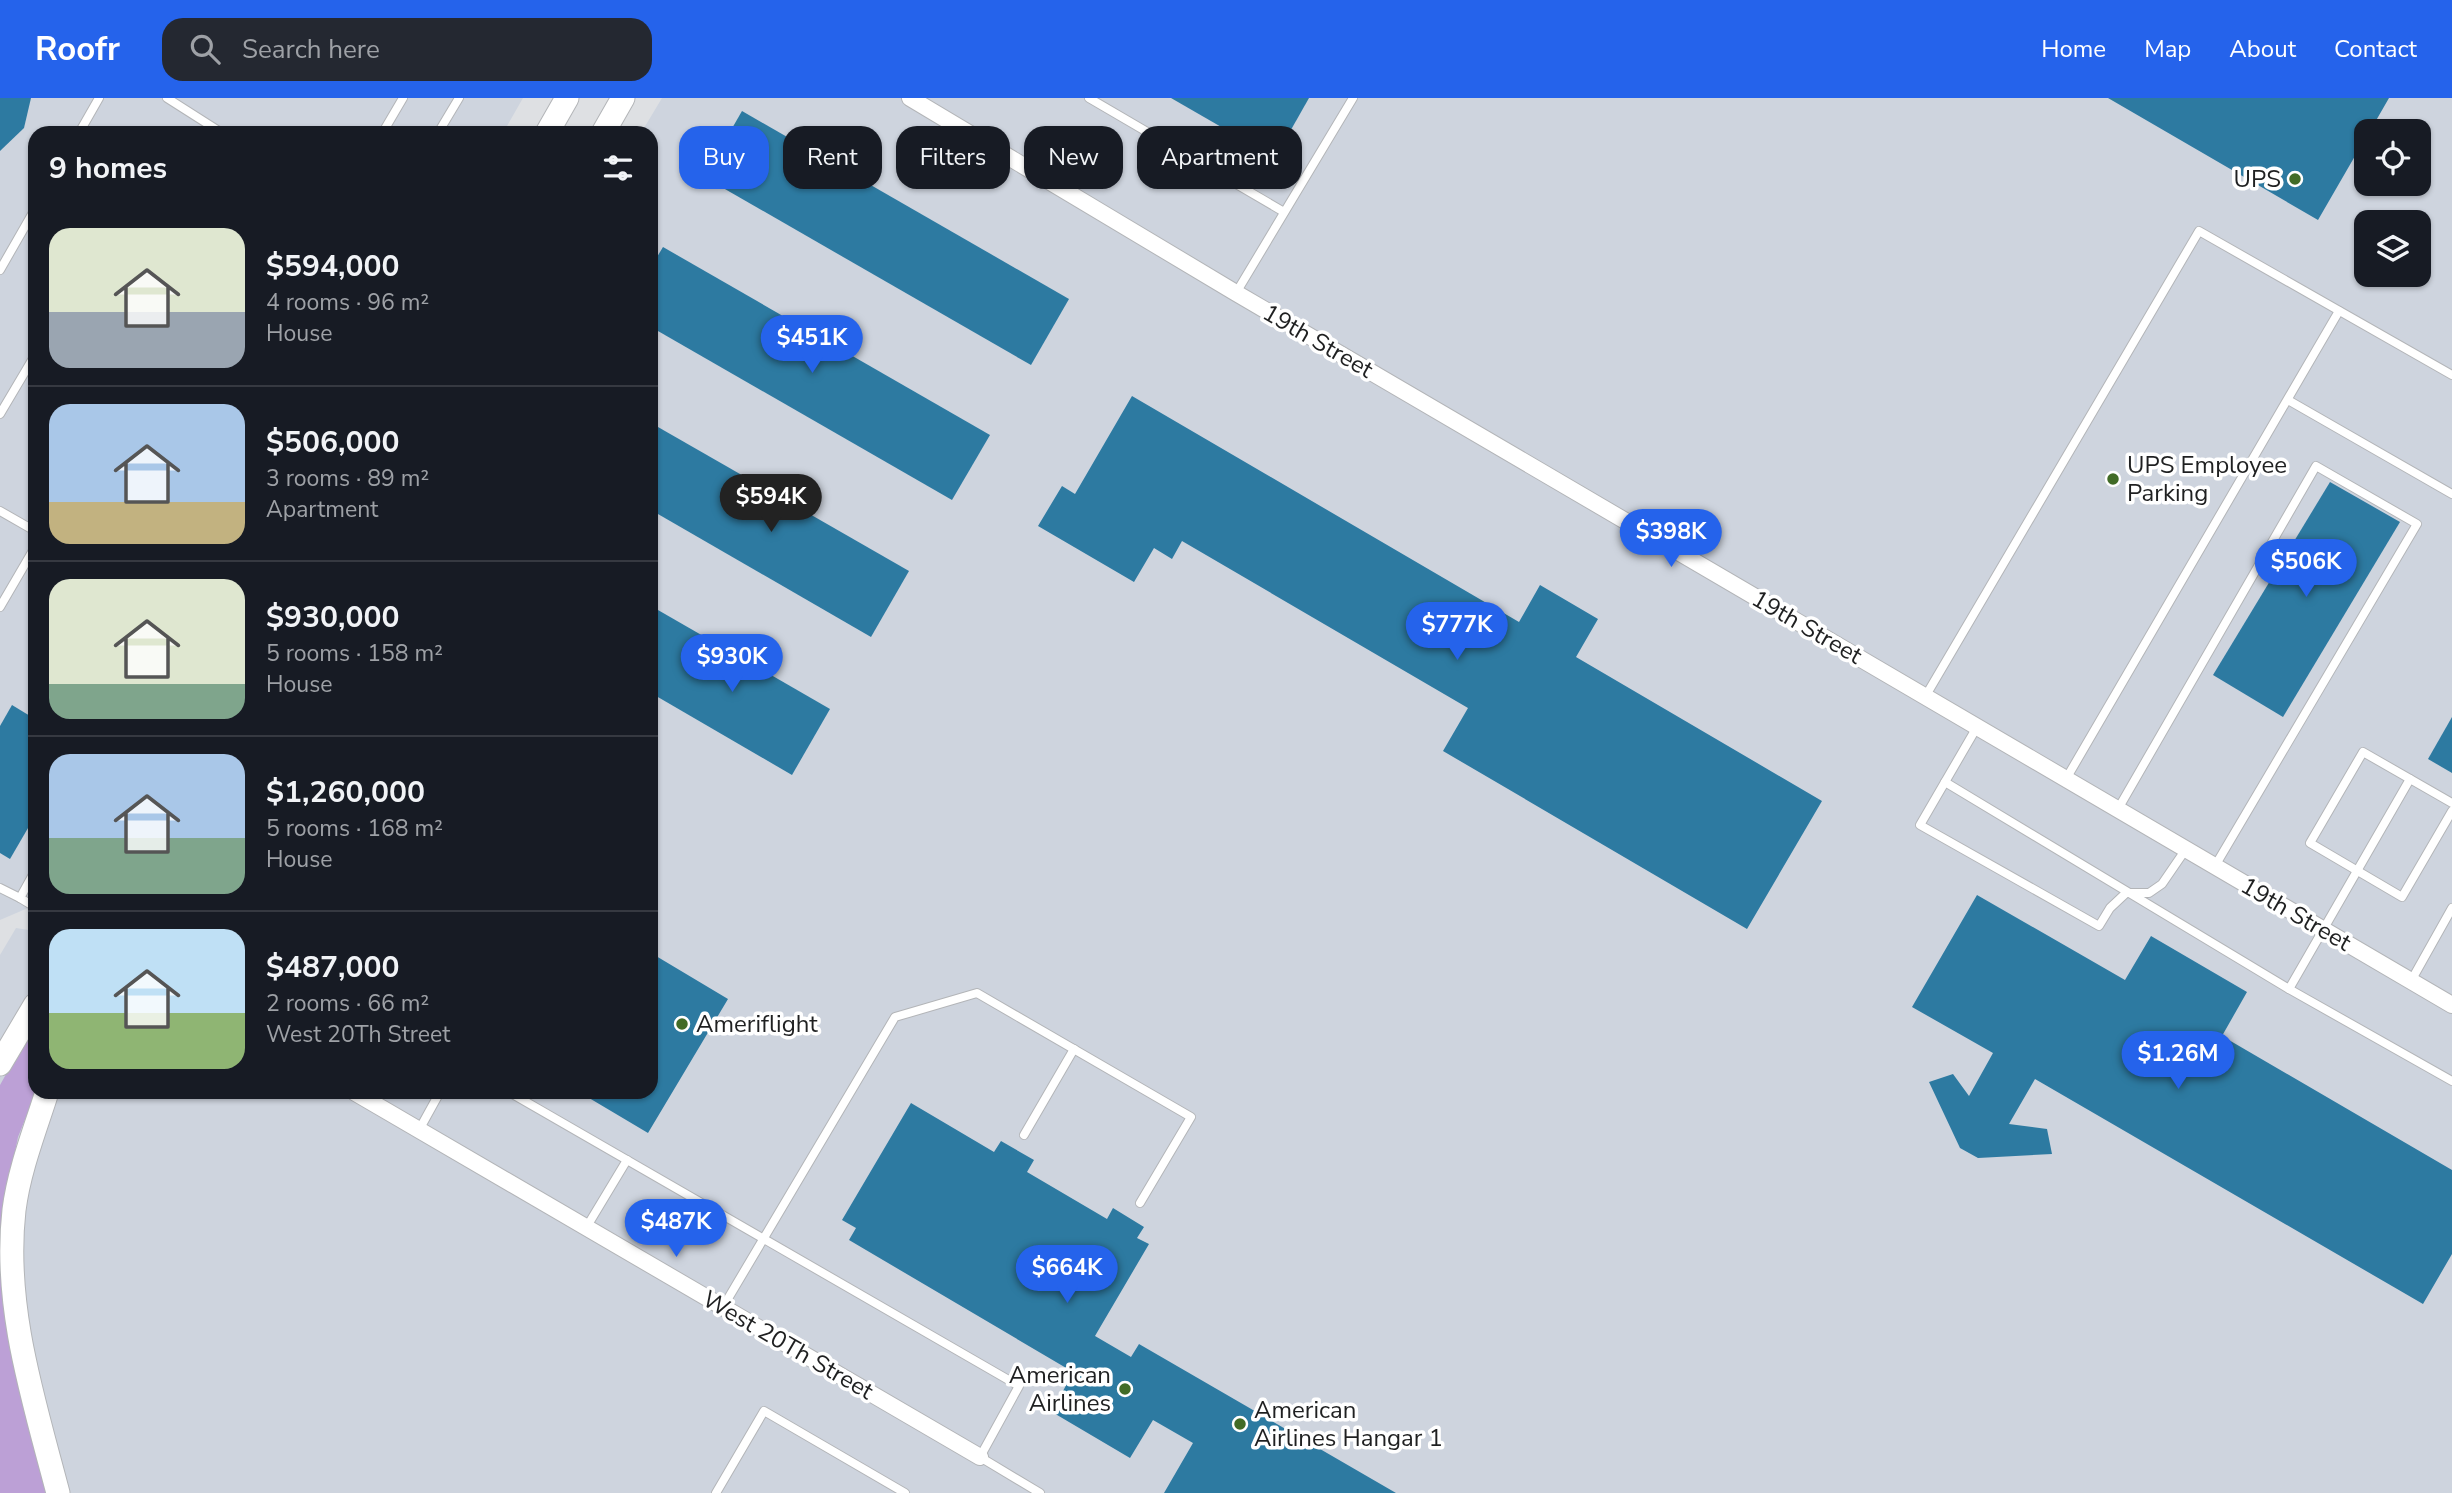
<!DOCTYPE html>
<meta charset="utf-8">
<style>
:root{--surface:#171b24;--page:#242831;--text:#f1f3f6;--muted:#9ea1a6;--line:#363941;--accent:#2563eb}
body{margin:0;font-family:"Nunito Sans",sans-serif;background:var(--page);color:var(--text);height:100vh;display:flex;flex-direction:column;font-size:26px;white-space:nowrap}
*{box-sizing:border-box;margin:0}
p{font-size:23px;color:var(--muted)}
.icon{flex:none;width:38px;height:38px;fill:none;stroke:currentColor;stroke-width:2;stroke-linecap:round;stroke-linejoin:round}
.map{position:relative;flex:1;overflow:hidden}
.side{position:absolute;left:28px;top:28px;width:630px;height:973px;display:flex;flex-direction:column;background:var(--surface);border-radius:21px;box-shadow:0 2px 5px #0004}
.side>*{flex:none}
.banner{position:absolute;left:679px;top:28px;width:665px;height:63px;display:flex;gap:14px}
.buttons{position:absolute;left:2354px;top:21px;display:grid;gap:14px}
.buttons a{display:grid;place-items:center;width:77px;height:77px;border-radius:14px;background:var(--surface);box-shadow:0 2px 5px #0004;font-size:35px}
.price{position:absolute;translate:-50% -60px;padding:0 16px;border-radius:24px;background:var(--accent);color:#fff;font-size:23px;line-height:46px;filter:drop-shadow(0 2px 4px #0008)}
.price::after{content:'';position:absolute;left:50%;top:42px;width:21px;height:16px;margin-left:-10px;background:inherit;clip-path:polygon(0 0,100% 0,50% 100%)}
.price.on{background:#222;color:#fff}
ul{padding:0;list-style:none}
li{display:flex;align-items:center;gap:21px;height:175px;padding:0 21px}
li+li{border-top:2px solid var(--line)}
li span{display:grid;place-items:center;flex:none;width:196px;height:140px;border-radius:21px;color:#555}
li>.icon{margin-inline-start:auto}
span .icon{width:84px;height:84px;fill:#fffc;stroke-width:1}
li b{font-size:30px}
h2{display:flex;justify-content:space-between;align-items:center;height:84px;padding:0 21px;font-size:30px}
.chip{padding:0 24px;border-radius:21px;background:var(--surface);box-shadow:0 2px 5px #0004;font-size:24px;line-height:63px}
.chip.on{background:var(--accent);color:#fff}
header{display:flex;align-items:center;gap:42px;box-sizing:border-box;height:98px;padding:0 35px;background:var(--accent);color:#fff}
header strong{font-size:33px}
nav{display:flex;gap:38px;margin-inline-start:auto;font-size:24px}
.search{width:490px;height:63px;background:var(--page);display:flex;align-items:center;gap:18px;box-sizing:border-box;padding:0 24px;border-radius:21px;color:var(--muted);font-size:26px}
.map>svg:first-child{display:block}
.built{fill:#ced4de;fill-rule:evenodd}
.green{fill:#bca0d6}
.building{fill:#2d7aa1}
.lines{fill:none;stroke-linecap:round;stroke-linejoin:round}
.lane-casing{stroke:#b3b5b8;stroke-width:10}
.street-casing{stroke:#b3b5b8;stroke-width:18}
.secondary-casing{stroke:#b3b5b8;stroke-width:25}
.lane{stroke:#fff;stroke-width:8}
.street{stroke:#fff;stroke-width:16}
.secondary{stroke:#fff;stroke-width:23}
.poi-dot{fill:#416b27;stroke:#fff;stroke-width:2.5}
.labels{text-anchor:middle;stroke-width:7;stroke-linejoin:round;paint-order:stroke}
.poi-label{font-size:24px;fill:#1f2021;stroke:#fff;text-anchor:start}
.street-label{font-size:24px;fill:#1f2021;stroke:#fff}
</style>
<header>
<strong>Roofr</strong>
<div class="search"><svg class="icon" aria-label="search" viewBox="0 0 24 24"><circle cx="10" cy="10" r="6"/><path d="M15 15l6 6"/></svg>Search here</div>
<nav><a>Home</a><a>Map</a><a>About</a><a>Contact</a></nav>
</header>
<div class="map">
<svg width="2452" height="1395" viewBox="0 0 2452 1395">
<rect width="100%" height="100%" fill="#dee0e3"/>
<g class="built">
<path d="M 0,0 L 523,0 L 503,35 L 35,35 L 35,807 L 0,822 Z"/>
<path d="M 662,0 L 2452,0 L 2452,1395 L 0,1395 L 0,857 L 16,830 L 35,833 L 35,994 L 651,994 L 651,35 L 641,35 ZM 2366,33 L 2418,33 L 2418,86 L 2366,86 ZM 2366,124 L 2418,124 L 2418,177 L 2366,177 Z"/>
</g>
<path class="green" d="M 35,925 L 36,994 L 18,1039 L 7,1093 L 0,1149 L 3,1207 L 48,1395 L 0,1395 L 0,987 Z"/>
<g class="building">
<path d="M 0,0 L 31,0 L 24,30 L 0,53 Z"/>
<path d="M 1171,0 L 1309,0 L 1275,60 Z"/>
<path d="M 2108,0 L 2389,0 L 2370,33 L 2366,33 L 2366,39 L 2318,122 Z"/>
<path d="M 742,13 L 1069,201 L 1031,267 L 704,79 Z"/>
<path d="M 663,149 L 990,337 L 952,402 L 651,229 L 651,169 Z"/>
<path d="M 1132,298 L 1519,524 L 1540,487 L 1598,521 L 1576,559 L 1822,703 L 1747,831 L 1443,653 L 1468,610 L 1182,443 L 1172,461 L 1154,450 L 1134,484 L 1038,428 L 1062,388 L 1075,396 Z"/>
<path d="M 651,325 L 909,473 L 871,539 L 651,412 Z"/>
<path d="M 2330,384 L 2400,424 L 2283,619 L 2213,577 Z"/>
<path d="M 651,508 L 830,611 L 792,677 L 651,595 Z"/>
<path d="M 12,607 L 35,621 L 35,718 L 10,761 L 0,755 L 0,628 Z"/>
<path d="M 2452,619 L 2452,675 L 2428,661 Z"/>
<path d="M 1977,797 L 2125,882 L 2151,838 L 2247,894 L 2222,938 L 2452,1072 L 2452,1156 L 2423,1206 L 2035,981 L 2009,1026 L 2047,1031 L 2052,1056 L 1978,1060 L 1960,1050 L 1929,984 L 1953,976 L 1969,998 L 1993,955 L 1912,909 Z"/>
<path d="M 651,855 L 728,901 L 648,1035 L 579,994 L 651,994 Z"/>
<path d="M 911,1005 L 994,1054 L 1001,1043 L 1034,1062 L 1027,1074 L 1107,1121 L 1113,1110 L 1144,1129 L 1137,1140 L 1149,1146 L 1095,1238 L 1131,1259 L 1139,1246 L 1396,1395 L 1164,1395 L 1193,1345 L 1153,1322 L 1130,1360 L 1052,1314 L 1073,1274 L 849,1142 L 856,1130 L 842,1122 Z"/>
</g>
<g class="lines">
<g class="lane-casing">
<g id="lane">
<path d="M 167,0 L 222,35"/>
<path d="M 1089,0 L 1284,114"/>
<path d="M 79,35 L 99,0"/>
<path d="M 385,35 L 383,34 L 403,0"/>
<path d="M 438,35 L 459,0"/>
<path d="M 0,172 L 35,111"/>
<path d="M 1236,195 L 1353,0"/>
<path d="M 2288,302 L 2452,396"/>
<path d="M 0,316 L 35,257"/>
<path d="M 0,413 L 35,433"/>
<path d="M 0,509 L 35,449"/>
<path d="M 1925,599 L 2199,133 L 2452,277"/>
<path d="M 1977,629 L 1920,727 L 2099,828 L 2110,810 L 2126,795 L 2149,795 L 2162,786 L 2186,751"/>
<path d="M 2066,681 L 2339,213"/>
<path d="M 1945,684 L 2289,891 L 2410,681"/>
<path d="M 2452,705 L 2363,654 L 2310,745 L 2402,799 L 2452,713"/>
<path d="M 2118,711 L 2316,368 L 2417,426 L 2215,768"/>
<path d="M 35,773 L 20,800 L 35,809"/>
<path d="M 0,790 L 20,800"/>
<path d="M 2411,883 L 2452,810"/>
<path d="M 2289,891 L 2452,983"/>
<path d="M 509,994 L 1019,1288 L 980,1359 L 1040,1395"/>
<path d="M 419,1032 L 440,994"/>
<path d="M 1024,1037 L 1074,951"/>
<path d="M 586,1130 L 627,1062"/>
<path d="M 723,1209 L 895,919 L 977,895 L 1191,1019 L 1140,1105"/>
<path d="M 716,1395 L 764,1313 L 905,1395"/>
</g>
</g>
<g class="street-casing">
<g id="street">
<path d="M 910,0 L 1236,195 L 2452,907"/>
<path d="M 354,994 L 980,1359"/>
</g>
</g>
<g class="secondary-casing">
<g id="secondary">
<path d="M 547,35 L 567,0"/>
<path d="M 603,35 L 623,0"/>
<path d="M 0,966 L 35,907"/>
<path d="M 47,994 C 35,1032 19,1072 14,1112 C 3,1209 34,1303 58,1395"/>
</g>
</g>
<use href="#lane" class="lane"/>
<use href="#street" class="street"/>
<use href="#secondary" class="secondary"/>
</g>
<g class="poi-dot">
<circle cx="2295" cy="81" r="7"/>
<circle cx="2113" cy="381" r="7"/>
<circle cx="682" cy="926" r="7"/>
<circle cx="1125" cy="1291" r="7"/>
<circle cx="1240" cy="1326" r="7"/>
</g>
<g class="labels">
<g class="poi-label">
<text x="2281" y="89" text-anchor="end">UPS</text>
<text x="2127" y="375">UPS Employee<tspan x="2127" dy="28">Parking</tspan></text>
<text x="696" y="934">Ameriflight</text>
<text x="1111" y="1285" text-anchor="end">American<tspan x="1111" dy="28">Airlines</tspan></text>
<text x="1254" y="1320">American<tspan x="1254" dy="28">Airlines Hangar 1</tspan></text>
</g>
<g class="street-label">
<text transform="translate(1318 243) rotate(30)" y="8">19th Street</text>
<text transform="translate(1807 529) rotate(30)" y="8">19th Street</text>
<text transform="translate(2296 816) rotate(30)" y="8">19th Street</text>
<text transform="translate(788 1247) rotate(30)" y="8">West 20Th Street</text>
</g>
</g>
</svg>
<div class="buttons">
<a><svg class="icon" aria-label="locate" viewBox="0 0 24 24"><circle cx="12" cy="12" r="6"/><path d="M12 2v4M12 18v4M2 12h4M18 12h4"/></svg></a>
<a><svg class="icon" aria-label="layers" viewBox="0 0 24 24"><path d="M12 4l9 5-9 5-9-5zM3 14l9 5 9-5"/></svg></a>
</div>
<b class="price" style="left:812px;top:277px">$451K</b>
<b class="price on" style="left:771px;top:436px">$594K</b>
<b class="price" style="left:1671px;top:471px">$398K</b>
<b class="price" style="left:2306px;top:501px">$506K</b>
<b class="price" style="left:1457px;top:564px">$777K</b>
<b class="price" style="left:732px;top:596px">$930K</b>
<b class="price" style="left:2178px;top:993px">$1.26M</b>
<b class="price" style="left:676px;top:1161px">$487K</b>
<b class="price" style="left:1067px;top:1207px">$664K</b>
<div class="banner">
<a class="chip on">Buy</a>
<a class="chip">Rent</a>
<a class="chip">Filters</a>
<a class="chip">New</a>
<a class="chip">Apartment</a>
</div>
<section class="side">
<h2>9 homes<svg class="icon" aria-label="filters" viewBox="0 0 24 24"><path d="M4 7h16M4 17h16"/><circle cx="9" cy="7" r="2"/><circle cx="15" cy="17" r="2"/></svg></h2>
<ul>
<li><span style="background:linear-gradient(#dfe7d0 60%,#9aa5b1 0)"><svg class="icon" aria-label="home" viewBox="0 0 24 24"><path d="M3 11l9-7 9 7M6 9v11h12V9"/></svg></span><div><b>$594,000</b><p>4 rooms · 96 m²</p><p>House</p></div></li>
<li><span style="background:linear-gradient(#a9c7e8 70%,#c2b280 0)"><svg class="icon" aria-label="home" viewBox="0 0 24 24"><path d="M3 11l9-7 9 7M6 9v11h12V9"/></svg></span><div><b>$506,000</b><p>3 rooms · 89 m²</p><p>Apartment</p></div></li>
<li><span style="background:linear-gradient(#dfe7d0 75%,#7fa58c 0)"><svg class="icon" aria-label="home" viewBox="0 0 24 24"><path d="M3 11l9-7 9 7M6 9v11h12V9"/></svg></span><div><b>$930,000</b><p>5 rooms · 158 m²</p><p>House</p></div></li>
<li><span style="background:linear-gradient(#a9c7e8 60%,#7fa58c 0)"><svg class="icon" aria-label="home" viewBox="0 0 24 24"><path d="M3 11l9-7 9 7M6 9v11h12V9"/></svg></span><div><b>$1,260,000</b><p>5 rooms · 168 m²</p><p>House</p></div></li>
<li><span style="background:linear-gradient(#bfe0f5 60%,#8fb573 0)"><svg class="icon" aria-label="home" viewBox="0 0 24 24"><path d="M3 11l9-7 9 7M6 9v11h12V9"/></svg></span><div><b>$487,000</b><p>2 rooms · 66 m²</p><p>West 20Th Street</p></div></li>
</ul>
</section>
</div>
